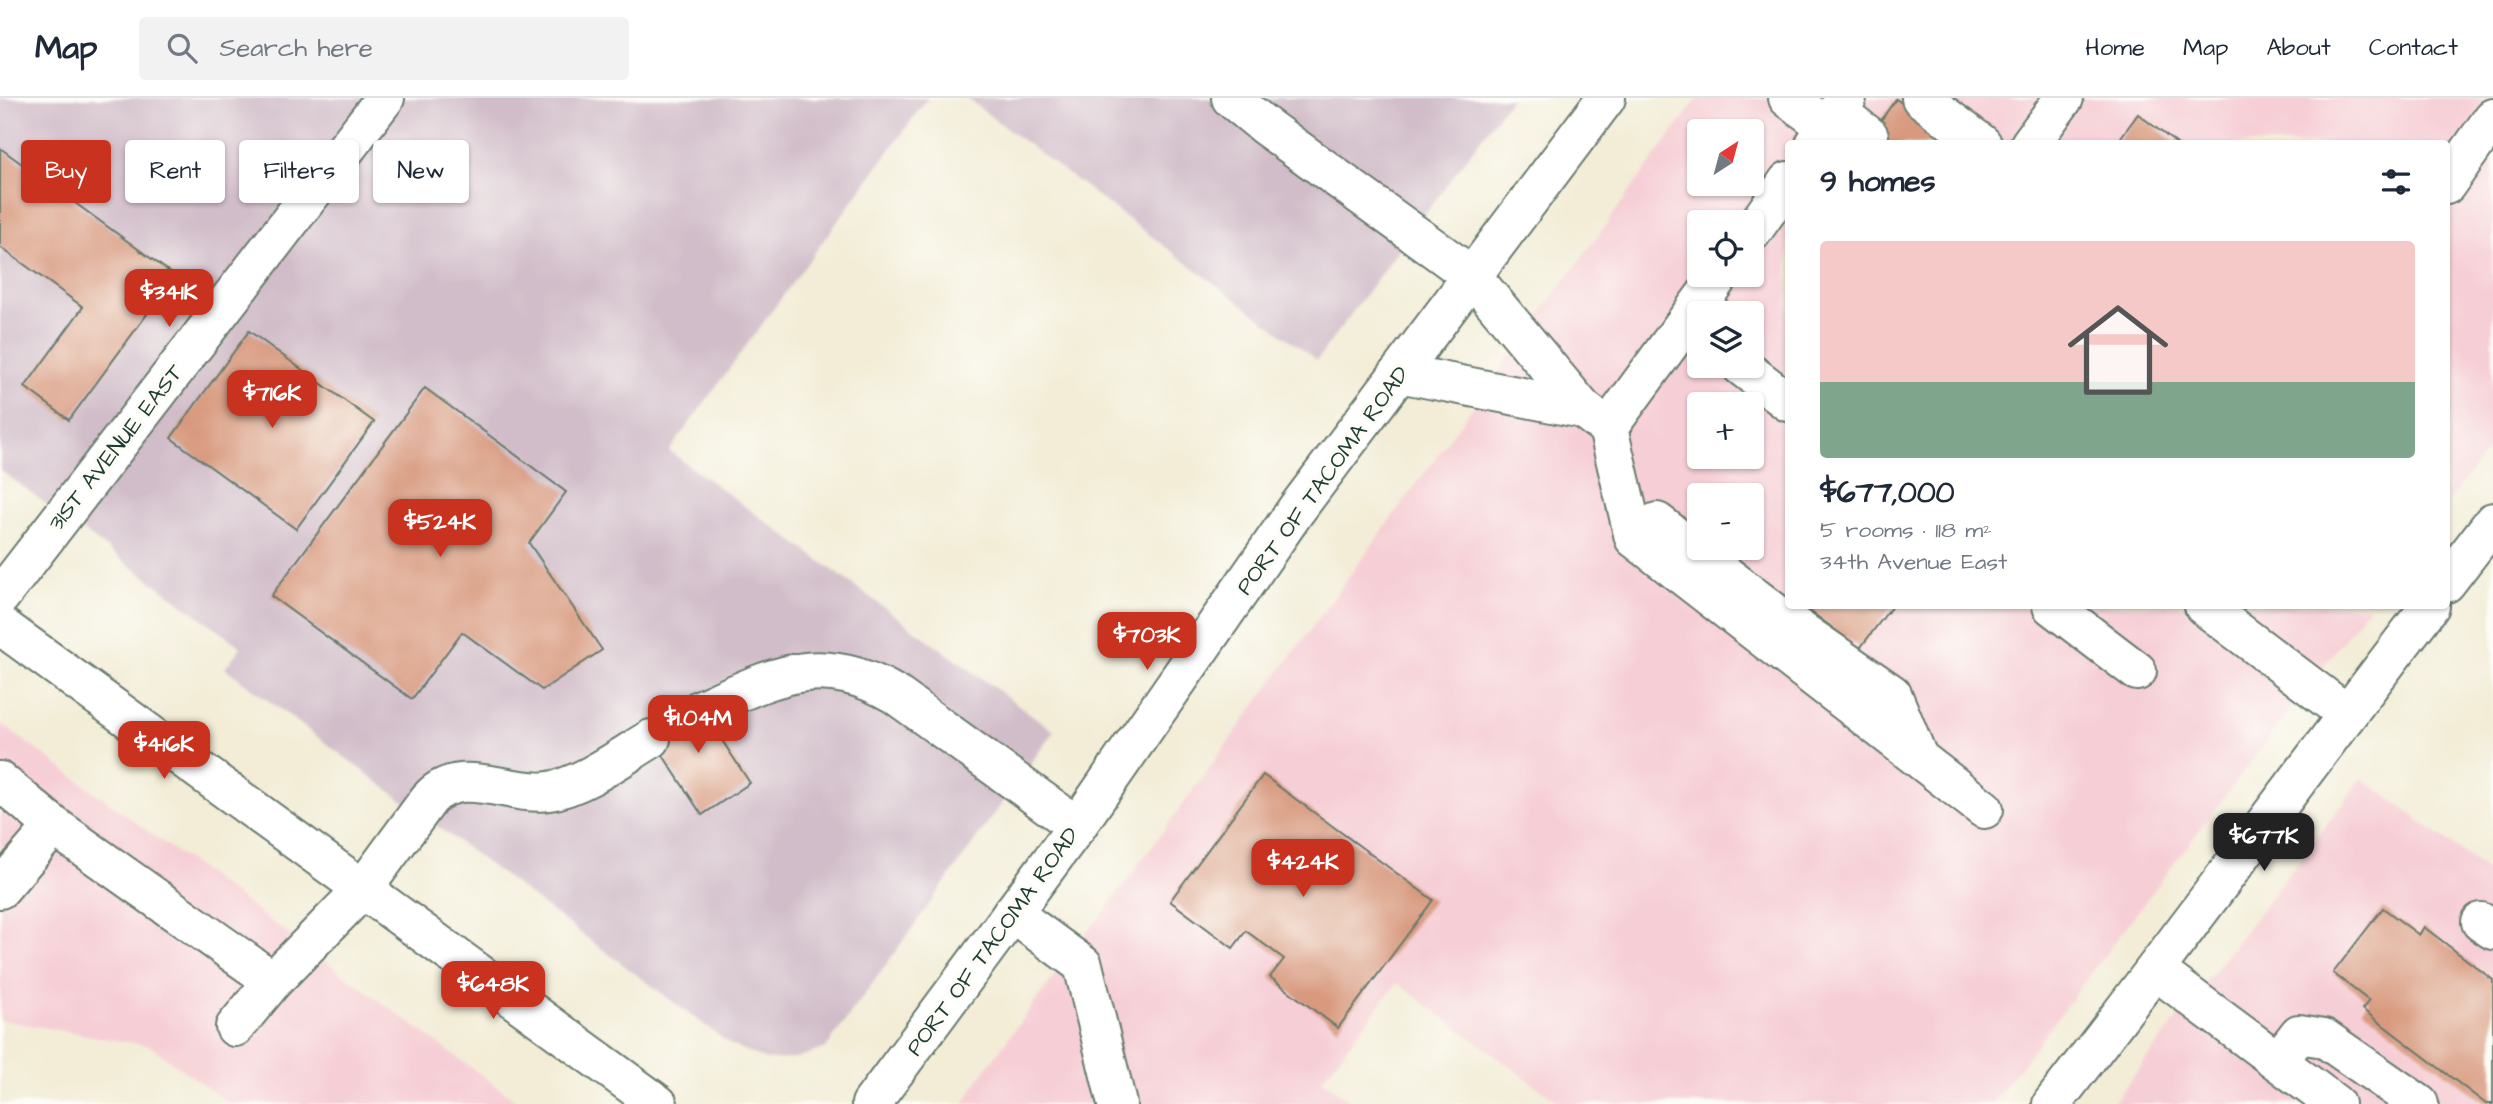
<!DOCTYPE html>
<meta charset="utf-8">
<style>
:root{--surface:#fff;--page:#f2f2f3;--text:#1f2937;--muted:#747a83;--line:#e0e1e3;--accent:#c8321e}
body{margin:0;font-family:"Architects Daughter",sans-serif;background:var(--page);color:var(--text);height:100vh;display:flex;flex-direction:column;font-size:26px;white-space:nowrap}
*{box-sizing:border-box;margin:0}
p{font-size:23px;color:var(--muted)}
.icon{flex:none;width:38px;height:38px;fill:none;stroke:currentColor;stroke-width:2;stroke-linecap:round;stroke-linejoin:round}
.map{position:relative;flex:1;overflow:hidden}
.sheet{position:absolute;left:1785px;top:42px;width:665px;height:469px;display:flex;flex-direction:column;background:var(--surface);border-radius:7px;box-shadow:0 2px 5px #0004}
.sheet>*{flex:none}
.top-card{position:absolute;left:21px;top:42px;width:665px;height:63px;display:flex;gap:14px}
.needle{width:46px;rotate:36deg}
.buttons{position:absolute;left:1687px;top:21px;display:grid;gap:14px}
.buttons a{display:grid;place-items:center;width:77px;height:77px;border-radius:7px;background:var(--surface);box-shadow:0 2px 5px #0004;font-size:35px}
.price{position:absolute;translate:-50% -60px;padding:0 16px;border-radius:14px;background:var(--accent);color:#fff;font-size:23px;line-height:46px;filter:drop-shadow(0 2px 4px #0008)}
.price::after{content:'';position:absolute;left:50%;top:42px;width:21px;height:16px;margin-left:-10px;background:inherit;clip-path:polygon(0 0,100% 0,50% 100%)}
.price.active{background:#222;color:#fff}
ul{padding:0;list-style:none}
li{display:grid;align-content:center;gap:14px;height:371px;padding:0 35px}
li+li{border-top:2px solid var(--line)}
li span{display:grid;place-items:center;height:217px;border-radius:7px;color:#555}
li>.icon{margin-inline-start:auto}
span .icon{width:126px;height:126px;fill:#fffc;stroke-width:1}
li b{font-size:30px}
h2{display:flex;justify-content:space-between;align-items:center;height:84px;padding:0 35px;font-size:30px}
.chip{padding:0 24px;border-radius:7px;background:var(--surface);box-shadow:0 2px 5px #0004;font-size:24px;line-height:63px}
.chip.active{background:var(--accent);color:#fff}
header{display:flex;align-items:center;gap:42px;box-sizing:border-box;height:98px;padding:0 35px;background:var(--surface);border-bottom:2px solid var(--line)}
header strong{font-size:33px}
nav{display:flex;gap:38px;margin-inline-start:auto;font-size:24px}
.search{width:490px;height:63px;background:var(--page);display:flex;align-items:center;gap:18px;box-sizing:border-box;padding:0 24px;border-radius:7px;color:var(--muted);font-size:26px}
.map>svg:first-child{display:block}
.built{fill:#f6cfd6;fill-rule:evenodd}
.industrial{fill:#d1bdc9}
.building{fill:#d8997e}
.lines{fill:none;stroke-linecap:round;stroke-linejoin:round}
.minor-casing{stroke:#697b6d;stroke-width:42}
.major-casing{stroke:#697b6d;stroke-width:42}
.minor{stroke:#fff;stroke-width:38}
.major{stroke:#fff;stroke-width:38}
.labels{text-anchor:middle;stroke-width:7;stroke-linejoin:round;paint-order:stroke}
.street-label{font-size:23px;fill:#1f3d34;stroke:#fdfcf7}
</style>
<header>
<strong>Map</strong>
<div class="search"><svg class="icon" aria-label="search" viewBox="0 0 24 24"><circle cx="10" cy="10" r="6"/><path d="M15 15l6 6"/></svg>Search here</div>
<nav><a>Home</a><a>Map</a><a>About</a><a>Contact</a></nav>
</header>
<div class="map">
<svg width="2493" height="1006" viewBox="0 0 2493 1006">
<rect width="100%" height="100%" fill="#fdfcf7"/>
<filter id="ink" filterUnits="userSpaceOnUse"><feTurbulence type="fractalNoise" baseFrequency=".0143" numOctaves="2"/><feDisplacementMap in="SourceGraphic" scale="14" xChannelSelector="R" yChannelSelector="G"/><feConvolveMatrix kernelMatrix="1 2 1 2 8 2 1 2 1" color-interpolation-filters="sRGB"/></filter>
<filter id="wash" filterUnits="userSpaceOnUse"><feTurbulence type="fractalNoise" baseFrequency=".00686" numOctaves="4" result="noise"/><feDisplacementMap in="SourceGraphic" scale="28" xChannelSelector="R" yChannelSelector="G"/><feGaussianBlur stdDeviation="1.57" result="paint"/><feColorMatrix in="noise" values="0 0 0 0 0 0 0 0 0 0 0 0 0 0 0 0 0 1.4 0 .05"/><feComposite in="paint" operator="in"/></filter>
<g filter="url(#wash)">
<rect width="100%" height="100%" fill="#f3edd7"/>
<g class="built">
<path d="M 1698,0 L 2486,0 L 2493,5 L 2493,344 L 2447,405 L 2446,46 L 1788,46 L 1788,508 L 2369,508 L 1992,1006 L 1561,1006 L 1397,885 L 1322,981 L 1353,1006 L 964,1006 L 981,977 L 1089,831 L 1099,821 ZM 1699,33 L 1752,33 L 1752,86 L 1699,86 ZM 1699,124 L 1752,124 L 1752,177 L 1699,177 ZM 1699,215 L 1752,215 L 1752,268 L 1699,268 ZM 1699,306 L 1752,306 L 1752,359 L 1699,359 ZM 1699,397 L 1752,397 L 1752,450 L 1699,450 Z"/>
<path d="M 0,625 L 521,1006 L 230,1006 L 150,948 L 0,922 Z"/>
<path d="M 2362,680 L 2493,777 L 2493,1006 L 2112,1006 Z"/>
</g>
<g class="industrial">
<path d="M 0,0 L 928,0 L 669,353 L 1054,633 L 826,950 L 793,961 L 766,962 L 731,947 L 225,570 L 241,549 L 0,372 Z"/>
<path d="M 966,0 L 1511,0 L 1317,262 Z"/>
</g>
<g id="blocks">
<g class="building">
<path d="M 1896,1 L 1953,42 L 1951,46 L 1864,46 Z"/>
<path d="M 2138,16 L 2177,46 L 2116,46 Z"/>
<path d="M 0,50 L 175,178 L 69,322 L 25,289 L 83,209 L 0,149 Z"/>
<path d="M 249,233 L 374,324 L 296,431 L 171,340 Z"/>
<path d="M 425,290 L 566,394 L 529,445 L 602,552 L 542,592 L 462,534 L 412,601 L 271,498 Z"/>
<path d="M 1803,508 L 1892,508 L 1860,550 Z"/>
<path d="M 693,598 L 750,685 L 702,717 L 645,630 Z"/>
<path d="M 1263,677 L 1433,802 L 1338,930 L 1270,879 L 1284,861 L 1246,833 L 1233,850 L 1170,803 Z"/>
<path d="M 2383,810 L 2419,837 L 2424,829 L 2493,882 L 2493,1006 L 2486,1006 L 2362,911 L 2369,903 L 2333,875 Z"/>
</g>
</g>
</g>
<g filter="url(#ink)">
<use href="#blocks" fill-opacity="0" stroke="#697b6d" stroke-width="2"/>
<g class="lines">
<g class="minor-casing">
<g id="minor">
<path d="M 1231,0 L 1265,28 L 1472,178 L 1583,311 L 1608,330 L 1720,177"/>
<path d="M 1788,0 L 1827,29"/>
<path d="M 1921,0 L 1982,46"/>
<path d="M 1837,13 L 1869,38"/>
<path d="M 1815,46 L 1847,0"/>
<path d="M 2030,46 L 2064,0"/>
<path d="M 2446,87 L 2493,20"/>
<path d="M 1752,134 L 1788,83"/>
<path d="M 1741,268 L 1788,304"/>
<path d="M 1399,275 L 1583,311"/>
<path d="M 1608,330 L 1634,440 L 1984,711"/>
<path d="M 1657,424 L 1774,514 L 1892,596 L 1918,659"/>
<path d="M 2446,485 L 2493,424"/>
<path d="M 0,499 L 385,0"/>
<path d="M 2052,508 L 2137,573"/>
<path d="M 2204,508 L 2347,616"/>
<path d="M 701,611 C 774,579 820,552 896,597 L 1077,728"/>
<path d="M 0,683 L 54,728"/>
<path d="M 0,791 L 54,728 L 273,883 L 363,791 L 429,701 C 460,666 510,699 549,693 C 583,688 622,658 651,641"/>
<path d="M 1012,815 L 1083,867 L 1117,1006"/>
<path d="M 2481,824 L 2493,832"/>
<path d="M 2155,872 L 2335,1006"/>
<path d="M 235,929 L 273,883"/>
<path d="M 2278,963 L 2299,936 L 2324,940 L 2419,1006"/>
<path d="M 2052,1006 C 2180,841 2303,673 2430,508"/>
</g>
</g>
<g class="major-casing">
<g id="major">
<path d="M 0,527 L 658,1006"/>
<path d="M 871,1006 L 1077,728 L 1296,412 L 1606,0"/>
</g>
</g>
<use href="#minor" class="minor"/>
<use href="#major" class="major"/>
</g>
</g>
<g class="labels">
<g class="street-label">
<text transform="translate(115 349) rotate(-52)" y="8">31ST AVENUE EAST</text>
<text transform="translate(1322 382) rotate(-54)" y="8">PORT OF TACOMA ROAD</text>
<text transform="translate(992 843) rotate(-54)" y="8">PORT OF TACOMA ROAD</text>
</g>
</g>
</svg>
<div class="buttons">
<a><svg class="needle" viewBox="-14 -14 28 28"><path d="M0-13l5 13h-10z" fill="#e53935"/><path d="M0 13l5-13h-10z" fill="#747a83"/></svg></a>
<a><svg class="icon" aria-label="locate" viewBox="0 0 24 24"><circle cx="12" cy="12" r="6"/><path d="M12 2v4M12 18v4M2 12h4M18 12h4"/></svg></a>
<a><svg class="icon" aria-label="layers" viewBox="0 0 24 24"><path d="M12 4l9 5-9 5-9-5zM3 14l9 5 9-5"/></svg></a>
<a>+</a>
<a>−</a>
</div>
<b class="price" style="left:169px;top:231px">$341K</b>
<b class="price" style="left:272px;top:332px">$716K</b>
<b class="price" style="left:440px;top:461px">$524K</b>
<b class="price" style="left:1147px;top:574px">$703K</b>
<b class="price" style="left:698px;top:657px">$1.04M</b>
<b class="price" style="left:164px;top:683px">$416K</b>
<b class="price active" style="left:2264px;top:775px">$677K</b>
<b class="price" style="left:1303px;top:801px">$424K</b>
<b class="price" style="left:493px;top:923px">$648K</b>
<div class="top-card">
<a class="chip active">Buy</a>
<a class="chip">Rent</a>
<a class="chip">Filters</a>
<a class="chip">New</a>
</div>
<section class="sheet">
<h2>9 homes<svg class="icon" aria-label="filters" viewBox="0 0 24 24"><path d="M4 7h16M4 17h16"/><circle cx="9" cy="7" r="2"/><circle cx="15" cy="17" r="2"/></svg></h2>
<ul>
<li><span style="background:linear-gradient(#f6c9c9 65%,#7fa58c 0)"><svg class="icon" aria-label="home" viewBox="0 0 24 24"><path d="M3 11l9-7 9 7M6 9v11h12V9"/></svg></span><div><b>$677,000</b><p>5 rooms · 118 m²</p><p>34th Avenue East</p></div></li>
</ul>
</section>
</div>
